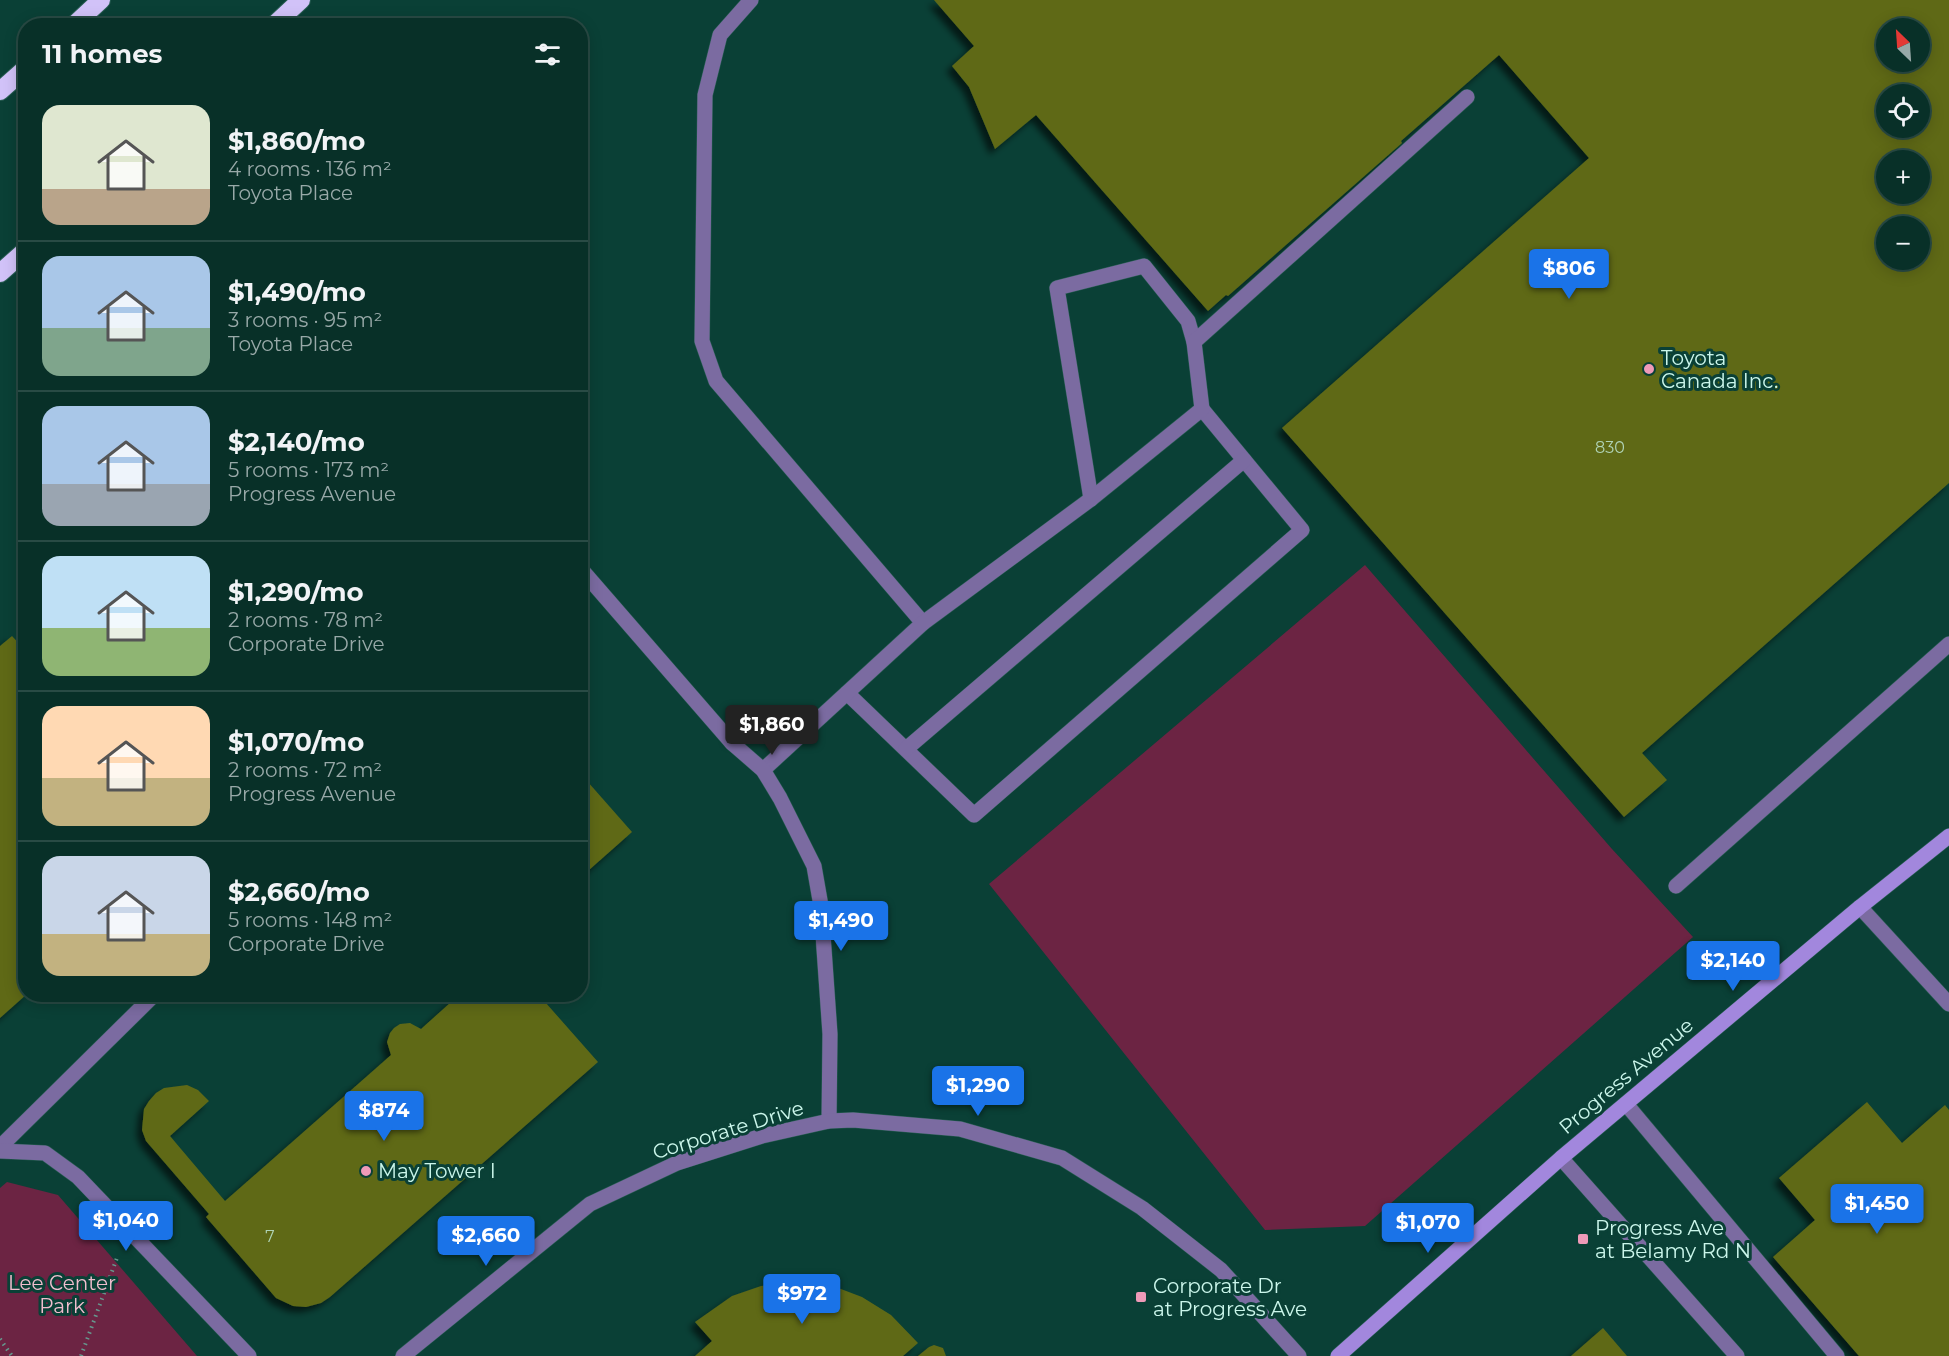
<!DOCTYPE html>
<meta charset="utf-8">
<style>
:root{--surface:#083028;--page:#163c34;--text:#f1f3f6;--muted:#98a9a8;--line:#294b45;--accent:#1a73e8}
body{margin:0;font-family:Montserrat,sans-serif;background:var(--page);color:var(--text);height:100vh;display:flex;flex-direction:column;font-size:22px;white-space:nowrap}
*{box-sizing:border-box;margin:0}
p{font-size:20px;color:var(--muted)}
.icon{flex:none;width:33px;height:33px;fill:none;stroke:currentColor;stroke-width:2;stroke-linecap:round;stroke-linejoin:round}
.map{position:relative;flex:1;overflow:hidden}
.details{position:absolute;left:18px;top:18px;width:570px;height:984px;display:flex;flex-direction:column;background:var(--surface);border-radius:24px;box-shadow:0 3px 15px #0003,0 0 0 2px var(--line)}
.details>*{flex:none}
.needle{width:39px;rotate:335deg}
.controls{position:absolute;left:1876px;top:18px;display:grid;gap:12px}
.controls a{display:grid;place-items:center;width:54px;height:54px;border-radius:50%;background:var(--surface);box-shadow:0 3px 15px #0003,0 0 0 2px var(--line);font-size:30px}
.price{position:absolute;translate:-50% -51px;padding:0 14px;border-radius:6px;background:var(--accent);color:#fff;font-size:20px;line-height:39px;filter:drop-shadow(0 2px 3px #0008)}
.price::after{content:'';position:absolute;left:50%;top:36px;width:18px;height:14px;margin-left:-9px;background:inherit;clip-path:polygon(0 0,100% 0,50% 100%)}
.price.current{background:#222;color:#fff}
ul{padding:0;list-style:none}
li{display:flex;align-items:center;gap:18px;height:150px;padding:0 24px}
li+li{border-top:2px solid var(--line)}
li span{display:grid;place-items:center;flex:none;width:168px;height:120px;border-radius:18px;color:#555}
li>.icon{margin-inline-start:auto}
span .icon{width:72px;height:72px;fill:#fffc;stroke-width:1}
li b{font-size:26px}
h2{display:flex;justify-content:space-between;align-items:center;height:72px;padding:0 24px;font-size:26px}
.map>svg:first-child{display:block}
.green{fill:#6c2443}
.building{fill:#5e6919;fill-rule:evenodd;filter:url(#shadow)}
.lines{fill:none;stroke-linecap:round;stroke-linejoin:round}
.service-casing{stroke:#295d53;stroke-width:16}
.minor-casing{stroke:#295d53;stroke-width:16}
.tertiary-casing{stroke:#295d53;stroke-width:16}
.secondary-casing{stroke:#295d53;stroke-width:16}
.motorway-casing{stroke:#295d53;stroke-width:20}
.path{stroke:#66978d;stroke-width:4;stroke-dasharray:1.5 4.5;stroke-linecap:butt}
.service{stroke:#7b6ba1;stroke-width:15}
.minor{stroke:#7b6ba1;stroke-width:15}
.tertiary{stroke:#7b6ba1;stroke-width:15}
.secondary{stroke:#a287dd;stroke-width:15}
.motorway{stroke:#d1c2f8;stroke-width:18}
.poi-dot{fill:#ef9ab8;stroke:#0a4036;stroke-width:2}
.labels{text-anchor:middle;stroke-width:6;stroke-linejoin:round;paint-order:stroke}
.number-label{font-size:16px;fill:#b0d3b6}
.poi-label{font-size:20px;fill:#cbf6eb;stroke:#0a4036;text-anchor:start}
.street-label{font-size:20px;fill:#cbf6eb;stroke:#0a4036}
.park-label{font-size:20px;fill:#f1bdce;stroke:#0a4036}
</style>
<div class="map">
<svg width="1949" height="1356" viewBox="0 0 1949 1356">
<defs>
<filter id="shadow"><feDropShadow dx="-5.5" dy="5.5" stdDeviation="3" flood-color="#0009"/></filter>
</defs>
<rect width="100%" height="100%" fill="#0a4036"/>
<g class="green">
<path d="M 1365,565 L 1612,849 L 1693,937 L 1365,1226 L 1265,1230 L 989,884 Z"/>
<path d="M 7,1182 L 58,1195 L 197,1356 L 0,1356 L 0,1188 Z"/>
</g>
<g class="building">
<path d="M 934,0 L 1949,0 L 1949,483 L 1642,753 L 1667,780 L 1624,817 L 1282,428 L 1589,158 L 1499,55 L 1401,141 L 1402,143 L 1228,296 L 1226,295 L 1208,311 L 1036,115 L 995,149 L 969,87 L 952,66 L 974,46 ZM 1887,28 L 1920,28 L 1920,62 L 1887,62 ZM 1887,94 L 1920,94 L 1920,128 L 1887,128 ZM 1887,160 L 1920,160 L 1920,194 L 1887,194 ZM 1887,226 L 1920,226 L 1920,260 L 1887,260 Z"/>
<path d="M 12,636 L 26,651 L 26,994 L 27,994 L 0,1018 L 0,646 Z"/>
<path d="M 580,773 L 632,832 L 580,878 Z"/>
<path d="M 460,994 L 538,994 L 598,1062 L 330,1297 L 321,1303 L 306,1307 L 293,1306 L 276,1298 L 206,1217 L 209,1214 L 146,1141 L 142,1130 L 144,1109 L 149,1101 L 156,1093 L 164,1088 L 187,1085 L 198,1090 L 209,1101 L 170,1136 L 225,1201 L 391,1055 L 387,1042 L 390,1033 L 394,1028 L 400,1024 L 410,1023 L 421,1029 Z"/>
<path d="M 1867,1102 L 1902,1143 L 1945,1105 L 1949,1110 L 1949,1356 L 1859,1356 L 1773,1257 L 1815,1220 L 1779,1178 Z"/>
<path d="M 789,1282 L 833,1286 L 862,1297 L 891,1315 L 918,1343 L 903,1356 L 695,1356 L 712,1341 L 695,1322 L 732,1296 L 761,1286 Z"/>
<path d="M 1603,1328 L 1627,1356 L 1571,1356 Z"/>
<path d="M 934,1345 L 943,1348 L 946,1356 L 918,1356 L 929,1347 Z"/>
</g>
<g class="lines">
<g class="service-casing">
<g id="service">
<path d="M 751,0 L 720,35 L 705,95 L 702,341 L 716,381 L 923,623"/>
<path d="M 1091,499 L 1057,288 L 1144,266 L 1188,321 L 1194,342"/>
<path d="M 580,568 L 732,743"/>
<path d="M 847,693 L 974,815 L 1302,530 L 1202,409"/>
<path d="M 906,749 L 1244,460"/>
<path d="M 763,770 L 923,623 L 1091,499 L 1202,409 L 1194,342 L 1467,97"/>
<path d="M 1676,886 L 1949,644"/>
<path d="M 1860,907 L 1949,1004"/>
<path d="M 1626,1104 L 1837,1356"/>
<path d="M 0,1147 L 155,994"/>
<path d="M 1561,1158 L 1737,1356"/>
</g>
</g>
<g class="minor-casing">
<g id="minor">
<path d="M 732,743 L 763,770 L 780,798 L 814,866 L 821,906 L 830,1034 L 829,1121"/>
<path d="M 0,1151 L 45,1153 L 78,1177 L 249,1356"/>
</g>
</g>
<g class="tertiary-casing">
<path id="tertiary" d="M 403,1356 L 590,1204 L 677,1163 L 762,1136 L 829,1121 L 853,1120 L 960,1129 L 1062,1158 L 1142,1208 L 1221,1270 L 1299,1356"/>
</g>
<g class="secondary-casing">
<path id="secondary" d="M 1338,1356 L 1561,1158 L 1860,907 L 1949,836"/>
</g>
<g class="motorway-casing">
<g id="motorway">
<path d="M 73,26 L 101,0"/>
<path d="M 273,26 L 301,0"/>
<path d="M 0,91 L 26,68"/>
<path d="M 0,273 L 26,250"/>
</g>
</g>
<g class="path">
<path d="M 0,1339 L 12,1356"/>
<path d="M 81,1356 L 118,1255"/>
</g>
<use href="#service" class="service"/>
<use href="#minor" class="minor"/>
<use href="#tertiary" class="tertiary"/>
<use href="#secondary" class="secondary"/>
<use href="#motorway" class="motorway"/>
</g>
<g class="poi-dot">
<circle cx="1649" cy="369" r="6"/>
<circle cx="366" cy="1171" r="6"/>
<rect x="1577" y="1233" width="12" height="12" rx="3"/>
<rect x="1135" y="1291" width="12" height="12" rx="3"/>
</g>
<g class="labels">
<g class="number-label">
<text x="1610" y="453">830</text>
<text x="270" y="1242">7</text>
</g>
<g class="poi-label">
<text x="1661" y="365">Toyota<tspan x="1661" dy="23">Canada Inc.</tspan></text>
<text x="378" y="1178">May Tower I</text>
<text x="1595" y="1235">Progress Ave<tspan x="1595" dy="23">at Belamy Rd N</tspan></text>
<text x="1153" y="1293">Corporate Dr<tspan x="1153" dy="23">at Progress Ave</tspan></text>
</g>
<g class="street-label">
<text transform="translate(1626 1076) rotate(-40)" y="7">Progress Avenue</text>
<text transform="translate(728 1130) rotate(-17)" y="7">Corporate Drive</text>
</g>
<g class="park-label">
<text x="62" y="1290">Lee Center<tspan x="62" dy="23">Park</tspan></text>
</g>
</g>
</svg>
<div class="controls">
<a><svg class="needle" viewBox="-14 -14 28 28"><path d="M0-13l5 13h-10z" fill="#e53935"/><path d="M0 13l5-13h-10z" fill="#98a9a8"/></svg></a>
<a><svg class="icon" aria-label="locate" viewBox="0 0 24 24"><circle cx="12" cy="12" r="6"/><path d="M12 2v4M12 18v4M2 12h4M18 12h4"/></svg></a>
<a>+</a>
<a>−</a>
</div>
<b class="price" style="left:1569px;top:300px">$806</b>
<b class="price current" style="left:772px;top:756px">$1,860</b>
<b class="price" style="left:841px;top:952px">$1,490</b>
<b class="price" style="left:1733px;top:992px">$2,140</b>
<b class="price" style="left:978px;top:1117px">$1,290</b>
<b class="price" style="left:384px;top:1142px">$874</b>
<b class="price" style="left:1877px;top:1235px">$1,450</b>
<b class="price" style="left:126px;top:1252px">$1,040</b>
<b class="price" style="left:1428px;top:1254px">$1,070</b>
<b class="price" style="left:486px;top:1267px">$2,660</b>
<b class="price" style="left:802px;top:1325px">$972</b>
<section class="details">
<h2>11 homes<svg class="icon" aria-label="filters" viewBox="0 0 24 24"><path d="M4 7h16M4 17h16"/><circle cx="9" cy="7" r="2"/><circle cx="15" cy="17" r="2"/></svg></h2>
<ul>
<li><span style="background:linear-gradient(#dfe7d0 70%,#b9a48a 0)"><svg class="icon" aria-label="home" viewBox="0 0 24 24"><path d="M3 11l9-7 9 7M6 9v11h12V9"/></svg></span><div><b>$1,860/mo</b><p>4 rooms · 136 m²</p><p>Toyota Place</p></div></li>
<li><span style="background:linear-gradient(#a9c7e8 60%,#7fa58c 0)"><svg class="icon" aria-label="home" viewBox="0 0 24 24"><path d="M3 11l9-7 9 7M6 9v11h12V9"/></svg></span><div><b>$1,490/mo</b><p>3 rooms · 95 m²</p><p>Toyota Place</p></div></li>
<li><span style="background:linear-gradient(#a9c7e8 65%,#9aa5b1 0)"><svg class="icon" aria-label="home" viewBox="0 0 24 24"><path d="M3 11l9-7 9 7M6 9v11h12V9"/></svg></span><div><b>$2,140/mo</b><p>5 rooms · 173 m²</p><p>Progress Avenue</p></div></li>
<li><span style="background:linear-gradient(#bfe0f5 60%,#8fb573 0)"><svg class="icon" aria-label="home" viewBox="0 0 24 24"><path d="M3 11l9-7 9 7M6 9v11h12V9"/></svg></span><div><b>$1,290/mo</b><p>2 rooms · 78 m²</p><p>Corporate Drive</p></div></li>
<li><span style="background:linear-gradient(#ffd9b3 60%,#c2b280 0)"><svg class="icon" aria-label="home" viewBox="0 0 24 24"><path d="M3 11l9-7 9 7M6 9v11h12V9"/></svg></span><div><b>$1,070/mo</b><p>2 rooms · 72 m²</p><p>Progress Avenue</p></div></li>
<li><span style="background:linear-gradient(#c9d6e8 65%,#c2b280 0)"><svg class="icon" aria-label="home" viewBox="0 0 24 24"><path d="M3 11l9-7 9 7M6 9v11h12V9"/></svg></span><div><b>$2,660/mo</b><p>5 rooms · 148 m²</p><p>Corporate Drive</p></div></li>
</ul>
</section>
</div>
